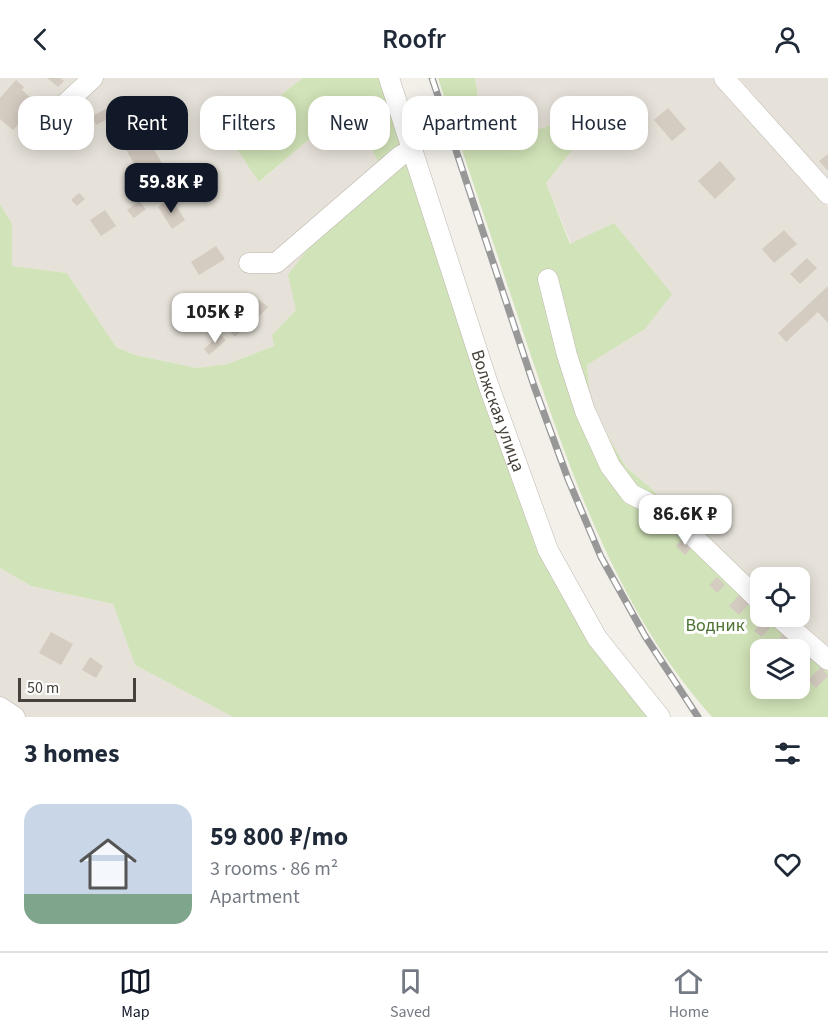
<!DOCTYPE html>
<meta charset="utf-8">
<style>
:root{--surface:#fff;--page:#f6f6f7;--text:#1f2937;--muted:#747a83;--line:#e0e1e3;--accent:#111827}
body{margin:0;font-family:"Source Sans 3",sans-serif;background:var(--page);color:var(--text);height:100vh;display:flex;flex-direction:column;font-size:22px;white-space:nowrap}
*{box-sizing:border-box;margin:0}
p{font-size:20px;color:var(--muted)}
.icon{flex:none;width:33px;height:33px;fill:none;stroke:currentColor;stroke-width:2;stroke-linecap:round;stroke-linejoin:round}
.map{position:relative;height:639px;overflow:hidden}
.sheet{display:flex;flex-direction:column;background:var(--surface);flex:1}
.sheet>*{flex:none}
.banner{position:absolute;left:18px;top:18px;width:792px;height:54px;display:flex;gap:12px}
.controls{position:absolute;left:750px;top:489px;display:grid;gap:12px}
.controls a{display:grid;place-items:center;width:60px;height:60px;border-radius:12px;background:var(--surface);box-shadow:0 3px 15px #0003;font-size:30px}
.scale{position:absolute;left:18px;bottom:15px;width:118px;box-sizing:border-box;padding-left:6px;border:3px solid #464139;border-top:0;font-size:16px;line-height:21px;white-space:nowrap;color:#464139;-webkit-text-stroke:4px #fff;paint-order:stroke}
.price{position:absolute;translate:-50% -51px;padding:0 14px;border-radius:12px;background:#fff;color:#222;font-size:20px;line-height:39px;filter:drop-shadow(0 2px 3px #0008)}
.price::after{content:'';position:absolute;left:50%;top:36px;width:18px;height:14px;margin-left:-9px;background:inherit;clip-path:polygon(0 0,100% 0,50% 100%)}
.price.on{background:var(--accent);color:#fff}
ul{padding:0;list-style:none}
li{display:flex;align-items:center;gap:18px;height:150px;padding:0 24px}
li span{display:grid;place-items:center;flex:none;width:168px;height:120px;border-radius:18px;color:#555}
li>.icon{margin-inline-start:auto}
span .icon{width:72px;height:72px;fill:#fffc;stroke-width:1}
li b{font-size:26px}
h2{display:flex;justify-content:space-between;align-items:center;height:72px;padding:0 24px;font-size:26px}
.chip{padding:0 21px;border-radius:18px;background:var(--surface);box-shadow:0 3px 15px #0003;font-size:21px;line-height:54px}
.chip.on{background:var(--accent);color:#fff}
header{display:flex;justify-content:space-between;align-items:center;height:78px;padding:0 24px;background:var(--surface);font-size:27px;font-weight:600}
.dock{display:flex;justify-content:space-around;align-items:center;height:84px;border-top:2px solid var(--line);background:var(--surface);font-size:16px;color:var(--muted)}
.dock a{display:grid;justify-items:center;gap:3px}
.dock .on{color:var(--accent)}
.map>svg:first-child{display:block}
.residential{fill:#e6e2d9}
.green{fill:#d1e3b8;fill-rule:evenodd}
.building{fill:#d4cbc1}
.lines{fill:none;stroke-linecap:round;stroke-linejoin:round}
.minor-casing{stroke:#beb7ae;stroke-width:21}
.minor{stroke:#fff;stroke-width:20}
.rail-casing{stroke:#989898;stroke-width:7}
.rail{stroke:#fff;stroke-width:4.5;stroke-dasharray:14;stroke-linecap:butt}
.labels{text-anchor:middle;stroke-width:6;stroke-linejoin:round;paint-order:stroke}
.street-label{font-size:18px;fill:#464139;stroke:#fff}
.park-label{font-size:18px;fill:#4d7232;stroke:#fff}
</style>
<header><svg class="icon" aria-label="back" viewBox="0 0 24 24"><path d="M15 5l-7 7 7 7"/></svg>Roofr<svg class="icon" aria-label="person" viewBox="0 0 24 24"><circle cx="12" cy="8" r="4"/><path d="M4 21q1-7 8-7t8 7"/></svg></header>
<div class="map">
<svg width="828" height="639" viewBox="0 0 828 639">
<rect width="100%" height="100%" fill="#f3f0ea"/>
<g class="residential">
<path d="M 0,0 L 303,0 L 229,58 L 260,104 L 347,28 L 381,88 L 306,173 L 296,232 L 272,257 L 274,268 L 228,286 L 197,290 L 135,277 L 116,269 L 67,195 L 12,188 L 12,146 L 0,126 Z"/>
<path d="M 475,0 L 714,0 L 734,24 L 828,129 L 828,587 L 773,539 L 800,538 L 800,500 L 760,500 L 760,527 L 667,429 L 652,411 L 626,389 L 591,329 L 587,287 L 645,251 L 571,166 L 546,105 L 516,59 L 481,39 Z"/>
<path d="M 739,0 L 828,0 L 828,107 L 790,60 Z"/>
<path d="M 0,490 L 31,508 L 113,526 L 135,587 L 233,639 L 0,639 Z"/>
</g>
<g class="green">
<path d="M 303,0 L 379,0 L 545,478 L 650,639 L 233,639 L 135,587 L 113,526 L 31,508 L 0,490 L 0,126 L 12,146 L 12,188 L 67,195 L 116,269 L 135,277 L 197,290 L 228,286 L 274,268 L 272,257 L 296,232 L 288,197 L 306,173 L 381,88 L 347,29 L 259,104 L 228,58 Z"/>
<path d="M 438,0 L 475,0 L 481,39 L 516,59 L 554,46 L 572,72 L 546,105 L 570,166 L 614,145 L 672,216 L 645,251 L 587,287 L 591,329 L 626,389 L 652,411 L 667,429 L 760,527 L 760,538 L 773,539 L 828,587 L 828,639 L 712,639 C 617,532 571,396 526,263 C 497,175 467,88 438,0 ZM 760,572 L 800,572 L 800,610 L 760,610 Z"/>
</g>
<g class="building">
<path d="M 47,0 L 60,0 L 64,3 L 58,9 Z"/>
<path d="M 16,2 L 24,9 L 22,12 L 37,25 L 13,52 L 0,41 L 0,20 Z"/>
<path d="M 108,30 L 112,39 L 96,47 L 92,38 Z"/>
<path d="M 668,30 L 686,51 L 672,63 L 654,42 Z"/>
<path d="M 146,58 L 163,87 L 142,99 L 125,70 Z"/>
<path d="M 828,76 L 828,93 L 819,83 Z"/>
<path d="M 720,83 L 736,101 L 715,121 L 698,103 Z"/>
<path d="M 79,115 L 85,121 L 77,128 L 71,122 Z"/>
<path d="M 171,120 L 185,142 L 172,151 L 158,129 Z"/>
<path d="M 139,123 L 146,131 L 134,140 L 127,132 Z"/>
<path d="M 105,132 L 116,148 L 101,158 L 90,142 Z"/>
<path d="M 784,152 L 797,166 L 774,185 L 762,171 Z"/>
<path d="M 216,168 L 225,181 L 199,197 L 191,184 Z"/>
<path d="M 807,180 L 817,190 L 800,206 L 790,196 Z"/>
<path d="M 828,208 L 828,245 L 818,234 L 786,264 L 778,255 Z"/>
<path d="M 259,222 L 268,229 L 251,247 L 243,240 Z"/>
<path d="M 237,245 L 243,251 L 235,259 L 229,253 Z"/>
<path d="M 220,256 L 226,262 L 209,277 L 204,271 Z"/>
<path d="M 686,458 L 694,467 L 685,477 L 676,468 Z"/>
<path d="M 717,499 L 725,507 L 717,515 L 709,507 Z"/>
<path d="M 739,517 L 749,526 L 739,537 L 729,528 Z"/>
<path d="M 764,541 L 772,547 L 762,559 L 754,553 Z"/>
<path d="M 51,554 L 73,566 L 61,587 L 39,575 Z"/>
<path d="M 783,556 L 794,565 L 788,572 L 779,572 L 774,568 Z"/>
<path d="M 802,570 L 812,581 L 800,593 L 800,573 Z"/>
<path d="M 90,579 L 103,588 L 96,600 L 82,592 Z"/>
<path d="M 821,589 L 828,598 L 816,610 L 808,602 Z"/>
</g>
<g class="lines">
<g class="minor-casing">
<g id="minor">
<path id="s1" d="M 389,0 L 488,306 L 548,472 L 597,560 L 660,639"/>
<path d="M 724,0 L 828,116"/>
<path d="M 51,39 L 93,0"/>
<path d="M 249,185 L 276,185 L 400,78 L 413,71"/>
<path d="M 548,201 L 567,277 L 585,333 L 610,388 L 631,416 L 670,436 L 760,523"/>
<path d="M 777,538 L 828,582"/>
<path d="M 0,629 L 15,639"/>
</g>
</g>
<use href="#minor" class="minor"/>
<g class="rail-casing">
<path id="rail" d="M 432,0 L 534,308 L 568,401 L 601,479 L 645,558 L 698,639"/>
</g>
<use href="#rail" class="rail"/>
</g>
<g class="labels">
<g class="street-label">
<text dy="6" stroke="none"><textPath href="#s1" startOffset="350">Волжская улица</textPath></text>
</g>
<g class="park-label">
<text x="715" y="553">Водник</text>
</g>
</g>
</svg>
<div class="controls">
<a><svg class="icon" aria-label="locate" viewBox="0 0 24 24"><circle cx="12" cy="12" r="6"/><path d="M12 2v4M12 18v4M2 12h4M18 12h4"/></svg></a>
<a><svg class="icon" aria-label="layers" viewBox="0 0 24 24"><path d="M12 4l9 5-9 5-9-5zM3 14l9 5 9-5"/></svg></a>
</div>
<div class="scale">50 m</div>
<b class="price on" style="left:171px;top:136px">59.8K ₽</b>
<b class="price" style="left:215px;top:266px">105K ₽</b>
<b class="price" style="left:685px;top:468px">86.6K ₽</b>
<div class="banner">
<a class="chip">Buy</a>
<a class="chip on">Rent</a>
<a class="chip">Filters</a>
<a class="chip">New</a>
<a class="chip">Apartment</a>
<a class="chip">House</a>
</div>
</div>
<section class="sheet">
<h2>3 homes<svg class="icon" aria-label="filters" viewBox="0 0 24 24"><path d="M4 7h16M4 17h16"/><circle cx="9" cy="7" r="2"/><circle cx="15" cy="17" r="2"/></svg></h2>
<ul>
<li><span style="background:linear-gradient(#c9d6e8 75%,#7fa58c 0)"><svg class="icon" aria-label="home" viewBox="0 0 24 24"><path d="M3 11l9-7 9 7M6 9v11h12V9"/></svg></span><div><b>59 800 ₽/mo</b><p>3 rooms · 86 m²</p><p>Apartment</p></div><svg class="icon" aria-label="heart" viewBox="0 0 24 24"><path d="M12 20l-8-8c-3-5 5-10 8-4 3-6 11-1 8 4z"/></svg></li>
</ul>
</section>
<nav class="dock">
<a class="on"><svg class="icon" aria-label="map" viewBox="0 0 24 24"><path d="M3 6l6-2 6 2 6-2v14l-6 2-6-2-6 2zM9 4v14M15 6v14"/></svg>Map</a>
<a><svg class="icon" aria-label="saved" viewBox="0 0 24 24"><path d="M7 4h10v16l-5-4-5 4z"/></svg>Saved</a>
<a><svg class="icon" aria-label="home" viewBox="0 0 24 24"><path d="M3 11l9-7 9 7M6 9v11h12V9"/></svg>Home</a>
</nav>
